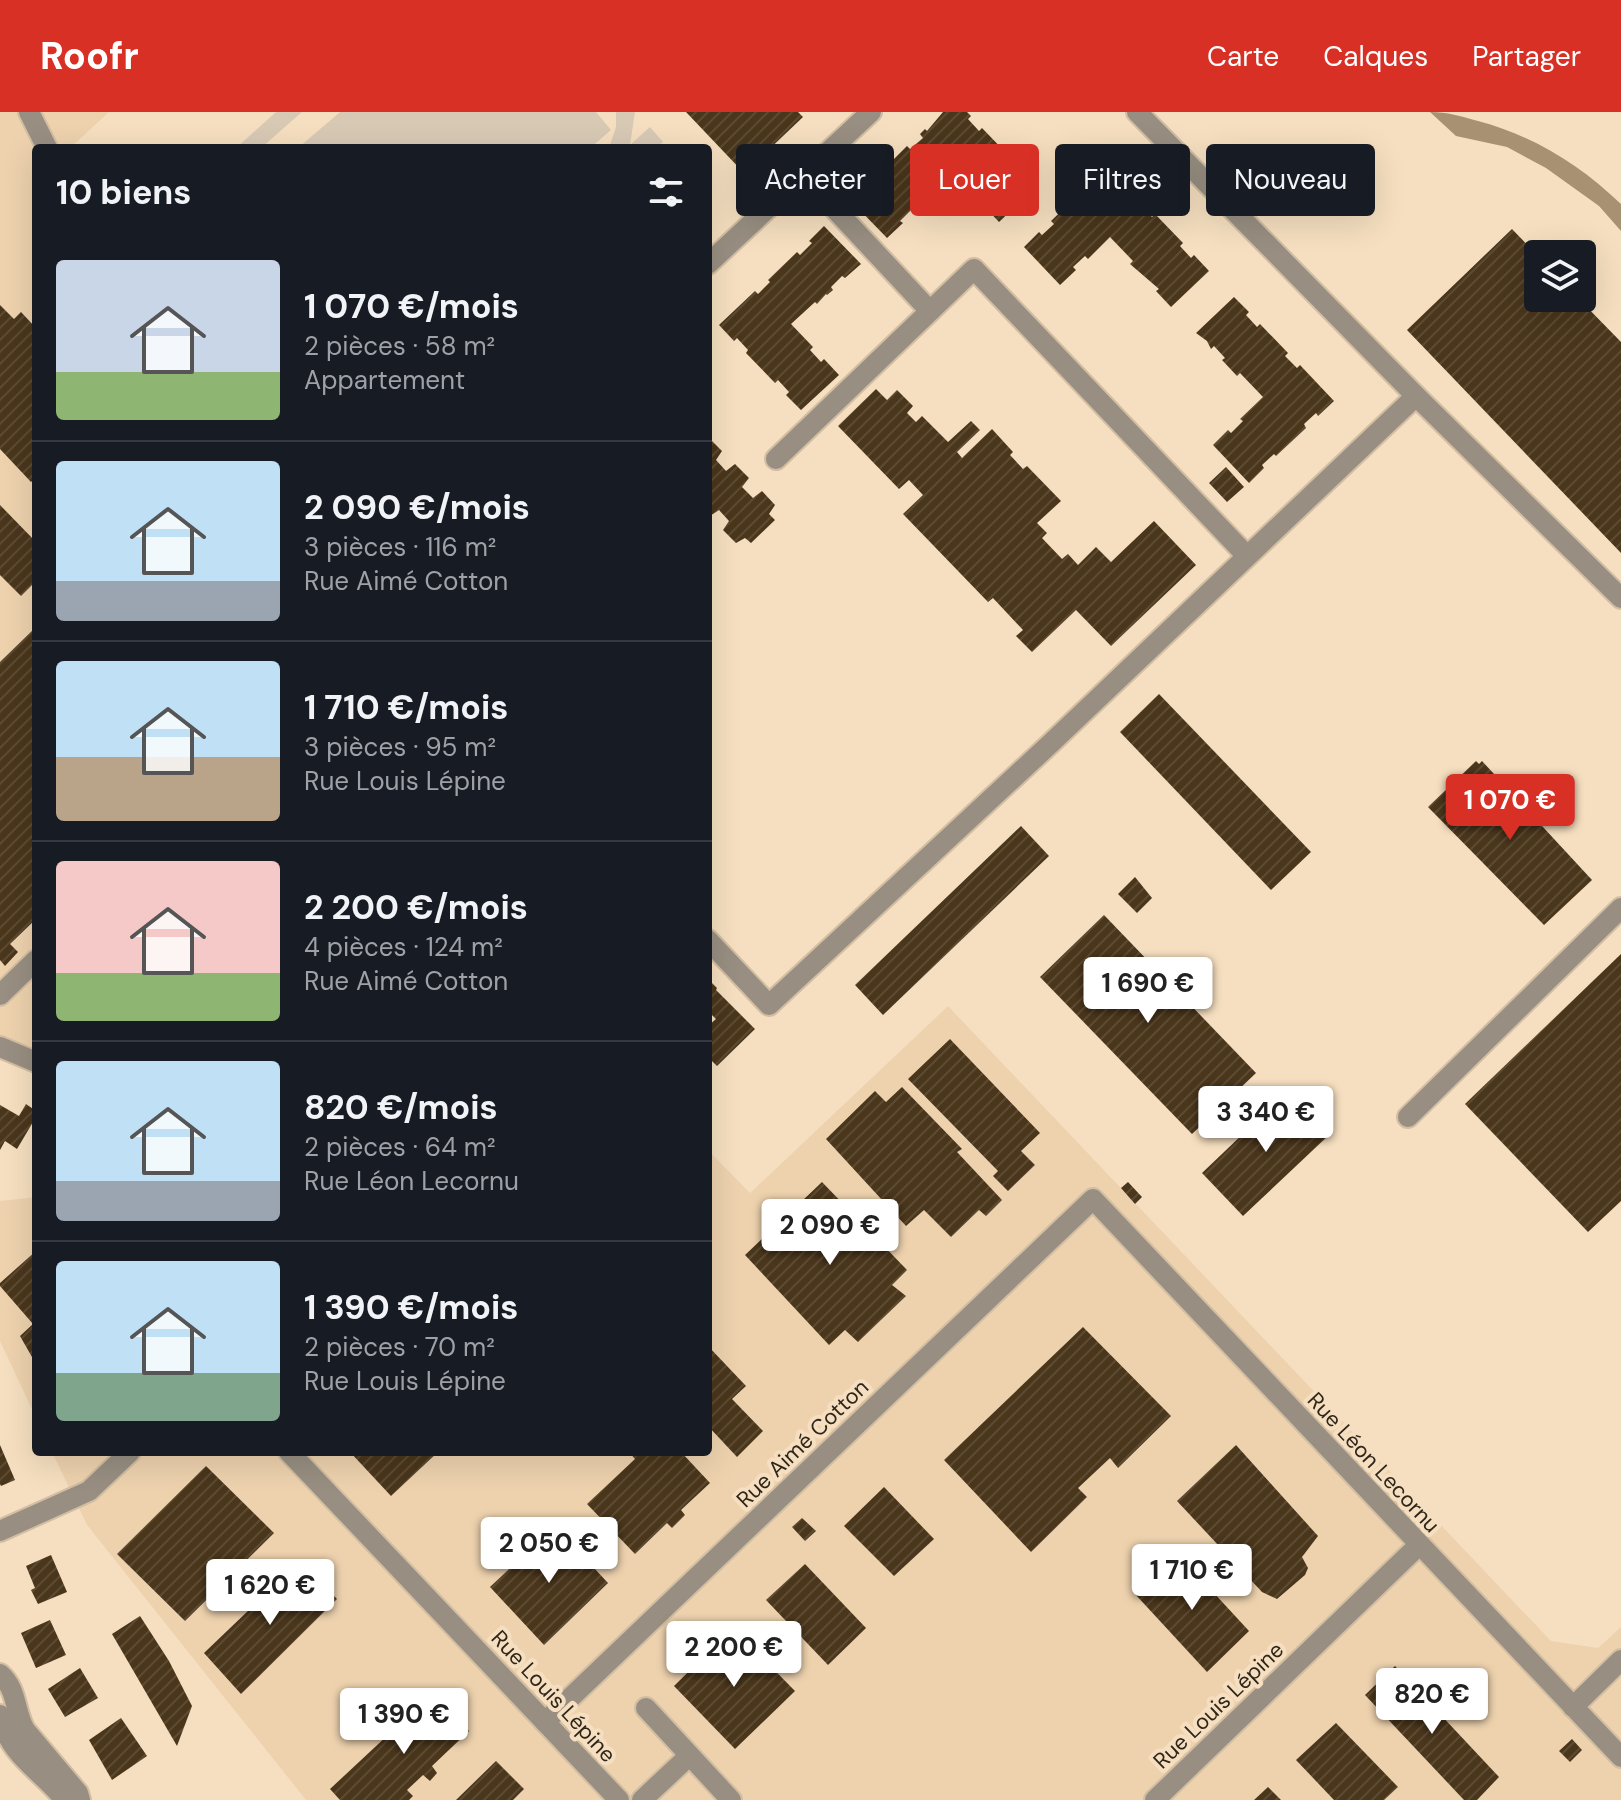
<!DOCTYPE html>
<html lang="fr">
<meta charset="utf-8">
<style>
:root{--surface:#171b24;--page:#242831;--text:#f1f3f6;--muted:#9ea1a6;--line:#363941;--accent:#d93025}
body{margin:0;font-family:"DM Sans",sans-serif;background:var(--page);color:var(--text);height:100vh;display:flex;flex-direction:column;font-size:30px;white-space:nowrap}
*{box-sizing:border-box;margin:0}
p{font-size:26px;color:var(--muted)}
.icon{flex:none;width:44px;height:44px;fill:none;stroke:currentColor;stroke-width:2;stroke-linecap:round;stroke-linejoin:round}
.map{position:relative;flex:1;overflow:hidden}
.sheet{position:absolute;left:32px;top:32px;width:680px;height:1312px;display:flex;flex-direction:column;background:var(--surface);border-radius:8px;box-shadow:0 8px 32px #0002}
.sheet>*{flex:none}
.hud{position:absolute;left:736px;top:32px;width:760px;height:72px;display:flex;gap:16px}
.fabs{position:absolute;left:1524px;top:128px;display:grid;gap:16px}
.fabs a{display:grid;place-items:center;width:72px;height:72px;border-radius:8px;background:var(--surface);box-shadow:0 8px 32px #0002;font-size:40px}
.price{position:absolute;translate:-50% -68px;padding:0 18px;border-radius:8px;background:#fff;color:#222;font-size:26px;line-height:52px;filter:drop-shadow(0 2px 4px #0008)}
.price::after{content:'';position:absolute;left:50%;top:48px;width:24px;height:18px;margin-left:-12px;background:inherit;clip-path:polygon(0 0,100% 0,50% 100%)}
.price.active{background:var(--accent);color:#fff}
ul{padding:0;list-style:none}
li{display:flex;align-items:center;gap:24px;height:200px;padding:0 24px}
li+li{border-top:2px solid var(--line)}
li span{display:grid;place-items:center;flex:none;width:224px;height:160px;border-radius:8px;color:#555}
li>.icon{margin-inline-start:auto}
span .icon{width:96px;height:96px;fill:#fffc;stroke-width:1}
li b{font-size:34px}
h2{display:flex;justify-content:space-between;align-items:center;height:96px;padding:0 24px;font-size:34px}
.tag{padding:0 28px;border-radius:8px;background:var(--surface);box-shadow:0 8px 32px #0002;font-size:28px;line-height:72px}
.tag.active{background:var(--accent);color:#fff}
header{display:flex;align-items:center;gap:48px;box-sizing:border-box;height:112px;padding:0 40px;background:var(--accent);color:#fff}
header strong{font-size:38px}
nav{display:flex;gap:44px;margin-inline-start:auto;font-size:28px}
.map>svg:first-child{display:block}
.built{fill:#eed2ae}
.garden{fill:#d8c9b5}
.water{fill:#a89173}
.building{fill:url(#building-hatch)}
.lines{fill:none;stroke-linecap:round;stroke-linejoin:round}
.minor-casing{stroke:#d2bea2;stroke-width:24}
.minor{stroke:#988f82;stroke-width:20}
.labels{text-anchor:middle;stroke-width:8;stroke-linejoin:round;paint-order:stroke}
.street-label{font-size:22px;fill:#2e261a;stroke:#f6dfc0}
</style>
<header>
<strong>Roofr</strong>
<nav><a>Carte</a><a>Calques</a><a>Partager</a></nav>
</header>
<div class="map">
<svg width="1621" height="1688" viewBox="0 0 1621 1688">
<defs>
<pattern id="building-hatch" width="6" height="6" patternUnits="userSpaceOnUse" patternTransform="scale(2)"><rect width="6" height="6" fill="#4a361b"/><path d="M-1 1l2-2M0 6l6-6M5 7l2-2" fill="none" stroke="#5c4a33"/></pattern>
</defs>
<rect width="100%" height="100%" fill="#f6dfc0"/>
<g class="built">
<path d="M 0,0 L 109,0 L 70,36 L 36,36 L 36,958 L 0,941 Z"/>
<path d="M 948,894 L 1551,1529 L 1598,1536 L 1621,1515 L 1621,1688 L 306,1688 L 87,1413 L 52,1340 L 708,1340 L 708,1038 L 750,1081 Z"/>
<path d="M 36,1085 L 36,1306 L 0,1229 L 0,1089 Z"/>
</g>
<g class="garden">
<path d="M 276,0 L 302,0 L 261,36 L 236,36 Z"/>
<path d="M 340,0 L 596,0 L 611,18 L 590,36 L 298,36 Z"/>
<path d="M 616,0 L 635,0 L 630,33 L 650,15 L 663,30 L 656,36 L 609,36 L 616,15 Z"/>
</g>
<path class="water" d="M 1430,0 C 1448,0 1460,4 1478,9 C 1534,24 1579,52 1621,92 L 1621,119 L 1599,94 L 1546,56 L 1507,35 L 1456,24 Z"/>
<g class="building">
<path d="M 686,0 L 798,0 L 803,5 L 744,61 Z"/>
<path d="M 943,0 L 967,0 L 971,4 L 968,7 L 979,19 L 982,16 L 1011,46 L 1008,49 L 1019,60 L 1022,58 L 1037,74 L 999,110 L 984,94 L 987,91 L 976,80 L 973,82 L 951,60 L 927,82 L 930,85 L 915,100 L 912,97 L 900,109 L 903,111 L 887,126 L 851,89 L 867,74 L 870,77 L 881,65 L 878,63 L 907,34 L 910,37 L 923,26 L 920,22 L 925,17 L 927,19 Z"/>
<path d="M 1109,54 L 1143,90 L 1140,93 L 1152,105 L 1155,102 L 1183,131 L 1180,134 L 1191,146 L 1194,143 L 1209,159 L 1171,195 L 1156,179 L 1159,177 L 1130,152 L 1133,149 L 1110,125 L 1088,147 L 1085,144 L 1073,155 L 1076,158 L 1060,173 L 1024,135 L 1039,120 L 1042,123 L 1054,112 L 1051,109 L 1081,80 L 1084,83 L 1096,72 L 1093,69 Z"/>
<path d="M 824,114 L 861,152 L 845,166 L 842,164 L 831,175 L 833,178 L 827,183 L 826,182 L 817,192 L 815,190 L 791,212 L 813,235 L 810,238 L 821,250 L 824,247 L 839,263 L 801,298 L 786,283 L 789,280 L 778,268 L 775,271 L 746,241 L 748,238 L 737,226 L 734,229 L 719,213 L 755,179 L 758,182 L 770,170 L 768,168 L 797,140 L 800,143 L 812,131 L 809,129 Z"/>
<path d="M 1512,117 L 1538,144 L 1538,186 L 1578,186 L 1621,230 L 1621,441 L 1407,218 Z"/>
<path d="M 1234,185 L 1249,200 L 1246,203 L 1257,215 L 1260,212 L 1288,241 L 1285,244 L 1297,256 L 1300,253 L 1334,289 L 1318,304 L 1316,301 L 1304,312 L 1306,316 L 1276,344 L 1274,342 L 1262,353 L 1264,356 L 1249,371 L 1213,333 L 1228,318 L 1231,321 L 1243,309 L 1240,307 L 1263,285 L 1240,261 L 1237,264 L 1222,248 L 1225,246 L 1214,234 L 1211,237 L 1207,229 L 1196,221 Z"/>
<path d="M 0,193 L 14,207 L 21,200 L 36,216 L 36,365 L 31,370 L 0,337 Z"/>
<path d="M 876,277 L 887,288 L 897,278 L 913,294 L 907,301 L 916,310 L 922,304 L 948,330 L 971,309 L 980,318 L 957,340 L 962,346 L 992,317 L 1013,340 L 1010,343 L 1023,357 L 1027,354 L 1061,389 L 1037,411 L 1047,421 L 1042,426 L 1062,447 L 1068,442 L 1078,453 L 1096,435 L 1111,450 L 1154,409 L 1196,453 L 1111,534 L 1076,498 L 1032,540 L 1016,524 L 1023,518 L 993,486 L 988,490 L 903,402 L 923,383 L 909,368 L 899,377 L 838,314 Z"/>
<path d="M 708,325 L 722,339 L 716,348 L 726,359 L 735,352 L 749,366 L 742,375 L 753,386 L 762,379 L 775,393 L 769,402 L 775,408 L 751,431 L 745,426 L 736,431 L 723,418 L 729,409 L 719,398 L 710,404 L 708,402 Z"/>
<path d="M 1226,355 L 1244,375 L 1227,390 L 1209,371 Z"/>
<path d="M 0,393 L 36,430 L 36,469 L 21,484 L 0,463 Z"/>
<path d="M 36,515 L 36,807 L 10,832 L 18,840 L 5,854 L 0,848 L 0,550 Z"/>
<path d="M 1159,582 L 1311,740 L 1271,778 L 1120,620 Z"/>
<path d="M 1476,649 L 1479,652 L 1482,649 L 1592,768 L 1544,813 L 1428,695 Z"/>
<path d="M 1021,714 L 1049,744 L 883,903 L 855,873 Z"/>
<path d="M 1135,765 L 1152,786 L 1137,801 L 1118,782 Z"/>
<path d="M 1104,803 L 1256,961 L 1192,1022 L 1040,865 Z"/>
<path d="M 1621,842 L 1621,1089 L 1588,1120 L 1465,992 Z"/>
<path d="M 708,867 L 717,876 L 716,878 L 755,917 L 717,954 L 708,945 L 708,914 L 716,907 L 708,899 Z"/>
<path d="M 950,927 L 1040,1021 L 1021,1039 L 1035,1053 L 1008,1079 L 993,1064 L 998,1059 L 908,967 Z"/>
<path d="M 902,975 L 962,1037 L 957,1040 L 1002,1088 L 986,1104 L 979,1098 L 951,1125 L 924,1098 L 906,1114 L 826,1027 L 875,979 L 886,990 Z"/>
<path d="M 1288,979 L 1329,1023 L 1243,1104 L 1202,1061 Z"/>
<path d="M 26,992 L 36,999 L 36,1005 L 17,1037 L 5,1029 L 0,1038 L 0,993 L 19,1004 Z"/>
<path d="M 822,1070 L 907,1158 L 892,1173 L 906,1184 L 858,1230 L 845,1218 L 829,1233 L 745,1143 Z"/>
<path d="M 1128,1070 L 1142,1085 L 1135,1092 L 1121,1076 Z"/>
<path d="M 36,1139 L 36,1252 L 20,1224 L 33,1212 L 0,1174 L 0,1171 Z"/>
<path d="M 1083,1215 L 1171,1304 L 1118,1356 L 1110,1346 L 1078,1376 L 1087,1385 L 1031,1440 L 944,1348 Z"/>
<path d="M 708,1234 L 746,1274 L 732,1287 L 763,1319 L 737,1345 L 708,1314 Z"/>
<path d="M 0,1333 L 15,1368 L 1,1374 L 0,1372 Z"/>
<path d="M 1236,1333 L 1318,1424 L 1302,1445 L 1308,1456 L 1305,1463 L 1277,1487 L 1262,1480 L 1177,1389 Z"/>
<path d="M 350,1340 L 438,1340 L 391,1384 Z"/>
<path d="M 629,1340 L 681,1340 L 710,1371 L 681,1398 L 685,1403 L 672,1416 L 667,1411 L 635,1442 L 587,1392 L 635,1347 Z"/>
<path d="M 206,1354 L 274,1421 L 185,1509 L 117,1442 Z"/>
<path d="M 884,1375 L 934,1427 L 894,1464 L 844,1414 Z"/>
<path d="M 802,1406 L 816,1419 L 805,1429 L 792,1415 Z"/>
<path d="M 555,1414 L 608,1471 L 544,1533 L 490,1475 Z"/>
<path d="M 1177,1441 L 1249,1519 L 1207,1560 L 1135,1482 Z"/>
<path d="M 51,1443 L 67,1480 L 38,1492 L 31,1478 L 35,1476 L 26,1454 Z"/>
<path d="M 300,1449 L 337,1487 L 241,1582 L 204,1541 Z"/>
<path d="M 805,1452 L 866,1516 L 828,1553 L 766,1488 Z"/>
<path d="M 140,1504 L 169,1549 L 192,1594 L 177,1634 L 112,1522 Z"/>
<path d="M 50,1508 L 66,1543 L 36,1556 L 21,1521 Z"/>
<path d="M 733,1516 L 795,1579 L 735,1637 L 674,1574 Z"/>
<path d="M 1395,1554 L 1499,1665 L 1477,1688 L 1464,1688 L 1365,1583 Z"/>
<path d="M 80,1556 L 98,1586 L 65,1605 L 48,1577 Z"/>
<path d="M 433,1581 L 469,1619 L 432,1654 L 437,1661 L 430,1669 L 423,1663 L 407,1678 L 413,1684 L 409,1688 L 340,1688 L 330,1677 Z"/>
<path d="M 121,1606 L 147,1644 L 112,1668 L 89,1628 Z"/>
<path d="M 1336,1611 L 1398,1675 L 1384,1688 L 1334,1688 L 1296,1648 Z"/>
<path d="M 1572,1627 L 1582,1638 L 1570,1650 L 1559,1639 Z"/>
<path d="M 496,1649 L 524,1677 L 513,1688 L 456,1688 Z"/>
<path d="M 1268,1675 L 1281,1688 L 1254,1688 Z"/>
</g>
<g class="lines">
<g class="minor-casing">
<g id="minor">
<path d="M 29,0 L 47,36"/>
<path d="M 1137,0 L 1416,284 L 1621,486"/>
<path d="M 803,63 L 930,199"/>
<path d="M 708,152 L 871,0"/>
<path d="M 776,347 L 974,157 L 1247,444"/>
<path d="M 708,828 L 769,893 L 1050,632 L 1416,284"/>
<path d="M 0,883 L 36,848"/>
<path d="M 0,935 L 36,950"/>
<path d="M 1408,1005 L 1621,796"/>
<path d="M 289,1340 L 619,1688"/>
<path d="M 0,1419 L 89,1379 L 130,1340"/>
<path d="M 0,1562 C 18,1578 14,1599 25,1618 L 78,1681 L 80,1688"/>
<path d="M 1573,1595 L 1621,1548"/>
<path d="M 646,1596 L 731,1688"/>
<path d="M 0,1603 C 10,1645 40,1657 65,1688"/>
<path d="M 545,1610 L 1093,1087 L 1621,1645"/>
<path d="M 642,1688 L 689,1644"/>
<path d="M 1155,1688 L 1419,1433"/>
</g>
</g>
<use href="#minor" class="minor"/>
</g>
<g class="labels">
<g class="street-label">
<text transform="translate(802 1331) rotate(-44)" y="8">Rue Aimé Cotton</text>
<text transform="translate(1374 1350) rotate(47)" y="8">Rue Léon Lecornu</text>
<text transform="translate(554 1584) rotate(47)" y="8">Rue Louis Lépine</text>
<text transform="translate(1218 1593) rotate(-44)" y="8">Rue Louis Lépine</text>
</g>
</g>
</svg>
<div class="fabs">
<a><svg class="icon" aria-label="layers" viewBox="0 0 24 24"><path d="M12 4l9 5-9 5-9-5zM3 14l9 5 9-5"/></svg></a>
</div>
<b class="price active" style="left:1510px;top:730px">1 070 €</b>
<b class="price" style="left:1148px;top:913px">1 690 €</b>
<b class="price" style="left:1266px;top:1042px">3 340 €</b>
<b class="price" style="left:830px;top:1155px">2 090 €</b>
<b class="price" style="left:549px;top:1473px">2 050 €</b>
<b class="price" style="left:1192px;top:1500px">1 710 €</b>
<b class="price" style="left:270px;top:1515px">1 620 €</b>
<b class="price" style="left:734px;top:1577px">2 200 €</b>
<b class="price" style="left:1432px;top:1624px">820 €</b>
<b class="price" style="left:404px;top:1644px">1 390 €</b>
<div class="hud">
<a class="tag">Acheter</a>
<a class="tag active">Louer</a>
<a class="tag">Filtres</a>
<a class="tag">Nouveau</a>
</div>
<section class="sheet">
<h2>10 biens<svg class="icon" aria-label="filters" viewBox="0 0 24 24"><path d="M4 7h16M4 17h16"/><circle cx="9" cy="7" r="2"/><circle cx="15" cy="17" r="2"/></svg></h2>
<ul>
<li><span style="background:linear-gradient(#c9d6e8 70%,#8fb573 0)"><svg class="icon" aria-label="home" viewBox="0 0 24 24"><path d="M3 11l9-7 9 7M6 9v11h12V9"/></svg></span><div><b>1 070 €/mois</b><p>2 pièces · 58 m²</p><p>Appartement</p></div></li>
<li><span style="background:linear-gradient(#bfe0f5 75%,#9aa5b1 0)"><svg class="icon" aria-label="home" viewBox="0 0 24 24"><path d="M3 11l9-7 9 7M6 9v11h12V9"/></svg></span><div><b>2 090 €/mois</b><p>3 pièces · 116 m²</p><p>Rue Aimé Cotton</p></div></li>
<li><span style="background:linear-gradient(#bfe0f5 60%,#b9a48a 0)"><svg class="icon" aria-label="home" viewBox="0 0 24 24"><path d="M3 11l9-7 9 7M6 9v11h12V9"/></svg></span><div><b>1 710 €/mois</b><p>3 pièces · 95 m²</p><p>Rue Louis Lépine</p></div></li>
<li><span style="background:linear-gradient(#f6c9c9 70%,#8fb573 0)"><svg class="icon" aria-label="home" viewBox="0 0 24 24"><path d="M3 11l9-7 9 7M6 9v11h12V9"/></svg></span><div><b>2 200 €/mois</b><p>4 pièces · 124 m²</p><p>Rue Aimé Cotton</p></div></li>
<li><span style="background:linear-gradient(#bfe0f5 75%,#9aa5b1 0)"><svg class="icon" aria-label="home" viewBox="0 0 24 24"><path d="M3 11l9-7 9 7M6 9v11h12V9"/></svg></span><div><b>820 €/mois</b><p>2 pièces · 64 m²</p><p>Rue Léon Lecornu</p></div></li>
<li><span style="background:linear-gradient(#bfe0f5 70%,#7fa58c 0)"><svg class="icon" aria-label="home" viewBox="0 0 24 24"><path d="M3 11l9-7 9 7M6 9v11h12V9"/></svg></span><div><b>1 390 €/mois</b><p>2 pièces · 70 m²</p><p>Rue Louis Lépine</p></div></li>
</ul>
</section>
</div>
